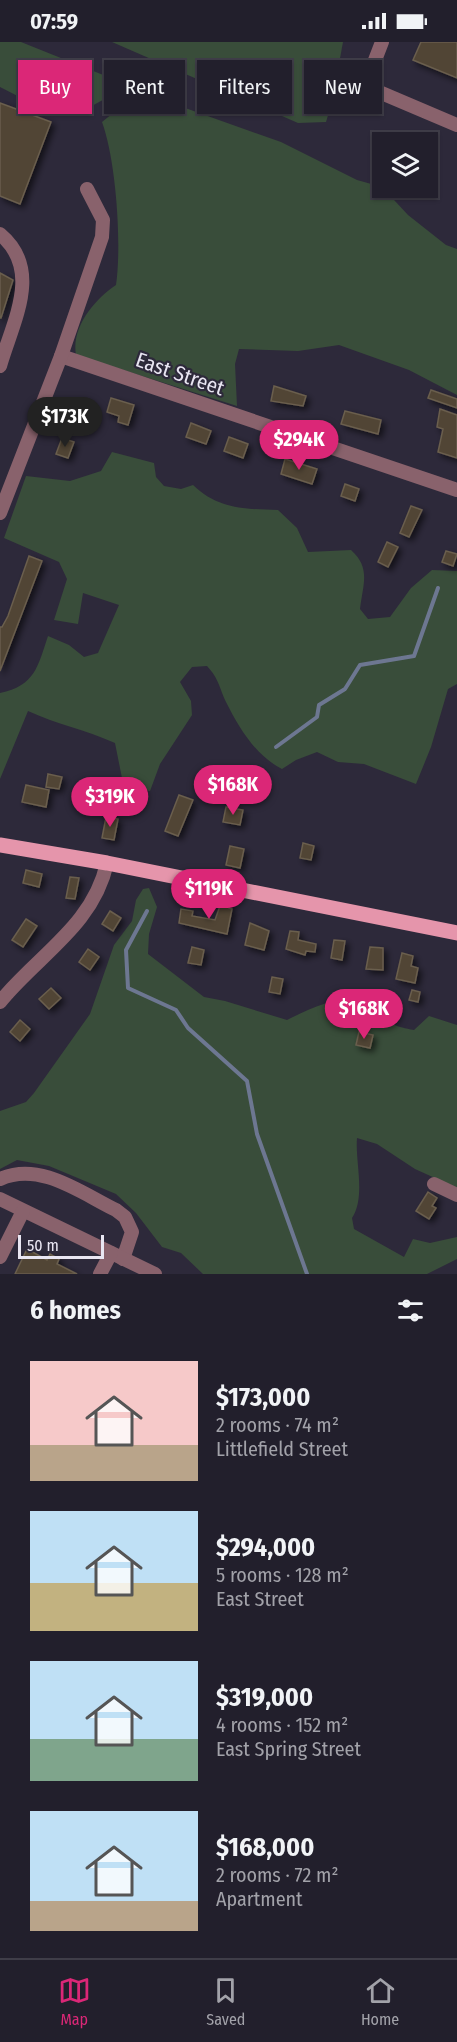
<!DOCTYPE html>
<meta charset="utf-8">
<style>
:root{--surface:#221f2c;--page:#2e2c38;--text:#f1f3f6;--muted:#a2a2a9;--line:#3f3d48;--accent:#db2777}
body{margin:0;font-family:"Fira Sans Condensed",sans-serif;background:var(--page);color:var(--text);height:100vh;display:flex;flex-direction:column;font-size:22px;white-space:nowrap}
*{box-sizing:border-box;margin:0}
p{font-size:20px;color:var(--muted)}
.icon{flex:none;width:33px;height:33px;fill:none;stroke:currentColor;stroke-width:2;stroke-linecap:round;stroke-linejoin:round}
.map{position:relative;height:1232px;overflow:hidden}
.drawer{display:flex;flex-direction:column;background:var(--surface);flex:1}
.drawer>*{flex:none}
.banner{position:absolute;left:18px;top:18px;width:422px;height:54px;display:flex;gap:12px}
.controls{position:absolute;left:372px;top:90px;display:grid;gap:12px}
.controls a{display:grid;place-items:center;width:66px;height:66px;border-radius:0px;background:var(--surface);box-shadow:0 2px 4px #0004,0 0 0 2px var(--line);font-size:30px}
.scale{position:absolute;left:18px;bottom:15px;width:86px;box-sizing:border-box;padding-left:6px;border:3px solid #e9e6f2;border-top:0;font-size:16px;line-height:21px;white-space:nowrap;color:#e9e6f2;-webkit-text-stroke:4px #2d293a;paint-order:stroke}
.price{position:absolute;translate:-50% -51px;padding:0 14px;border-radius:21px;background:var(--accent);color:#fff;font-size:20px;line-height:39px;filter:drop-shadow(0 2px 3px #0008)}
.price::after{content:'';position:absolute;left:50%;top:36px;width:18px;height:14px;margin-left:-9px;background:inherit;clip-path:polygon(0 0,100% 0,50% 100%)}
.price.current{background:#222;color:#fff}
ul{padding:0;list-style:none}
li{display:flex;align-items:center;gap:18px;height:150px;padding:0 30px}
li span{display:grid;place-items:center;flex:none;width:168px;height:120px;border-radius:0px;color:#555}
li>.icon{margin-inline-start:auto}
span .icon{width:72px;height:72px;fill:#fffc;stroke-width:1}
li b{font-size:26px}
h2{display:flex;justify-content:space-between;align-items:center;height:72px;padding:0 30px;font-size:26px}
.chip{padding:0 21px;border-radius:0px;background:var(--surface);box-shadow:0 2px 4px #0004,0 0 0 2px var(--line);font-size:21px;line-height:54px}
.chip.current{background:var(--accent);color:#fff}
.status{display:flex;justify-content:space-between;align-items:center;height:42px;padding:0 30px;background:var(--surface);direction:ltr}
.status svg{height:16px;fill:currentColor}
.dock{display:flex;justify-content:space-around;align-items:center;height:84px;border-top:2px solid var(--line);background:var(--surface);font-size:16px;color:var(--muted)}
.dock a{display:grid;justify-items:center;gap:3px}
.dock .current{color:var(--accent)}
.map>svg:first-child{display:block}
.green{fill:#394d3a}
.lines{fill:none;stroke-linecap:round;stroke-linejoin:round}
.stream{stroke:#6d7791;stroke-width:4}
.building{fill:#514535;stroke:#6a5e4d;stroke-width:1.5;filter:url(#shadow)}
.minor{stroke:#89626c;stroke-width:14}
.major{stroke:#e595ab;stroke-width:15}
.labels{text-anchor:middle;stroke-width:4.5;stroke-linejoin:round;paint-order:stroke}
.street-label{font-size:21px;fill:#e9e6f2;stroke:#2d293a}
</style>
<div class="status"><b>07:59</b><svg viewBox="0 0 49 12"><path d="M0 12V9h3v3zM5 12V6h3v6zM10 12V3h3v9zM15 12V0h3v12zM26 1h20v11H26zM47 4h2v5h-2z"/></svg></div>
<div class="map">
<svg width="457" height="1232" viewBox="0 0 457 1232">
<defs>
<filter id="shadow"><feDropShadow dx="3.5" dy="3.5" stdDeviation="3" flood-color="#0009"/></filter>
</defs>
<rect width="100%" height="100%" fill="#2d293a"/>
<g class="green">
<path d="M 0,0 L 21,0 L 188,67 L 281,100 L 357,138 L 382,145 L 408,173 L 446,203 L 457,207 L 457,353 L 409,328 L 339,303 L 298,309 L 239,307 L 235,322 L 237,364 L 76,313 C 71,285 95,257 116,243 C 122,202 116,118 102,80 L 118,67 L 110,54 L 90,65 L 57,59 L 47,69 L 0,45 Z"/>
<path d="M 112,0 L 343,0 L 332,60 L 326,80 L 298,81 Z"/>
<path d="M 112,410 L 154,421 L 156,435 L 164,444 L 181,447 L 193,443 C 218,467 244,467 278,468 L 297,486 L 308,510 L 351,508 C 371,526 363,542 360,567 L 368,577 L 390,575 L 411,546 L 432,528 L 457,529 L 457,642 L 448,647 L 431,705 L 416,742 L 364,722 L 338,720 L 317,710 L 296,718 L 282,727 C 256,714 239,686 226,660 C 219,645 219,637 207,624 L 192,625 L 180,640 L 191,659 L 192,673 L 160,722 L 150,749 L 124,746 L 115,701 C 86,688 56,682 28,669 L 0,737 L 0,651 C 35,644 38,624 48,594 L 69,603 L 84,615 L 98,611 L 119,563 L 83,551 L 78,582 L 54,578 L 67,537 L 59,520 L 4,496 L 26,434 L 70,439 L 101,429 Z"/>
<path d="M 149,846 L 157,865 L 149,892 L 148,912 L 204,955 L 225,959 L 287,978 C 316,963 341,953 375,956 C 385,980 387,983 414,988 L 429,974 L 457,983 L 457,1146 L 415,1127 L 377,1102 L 357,1096 C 355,1120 366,1155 352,1176 L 354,1187 L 404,1215 L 413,1197 L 430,1201 L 457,1195 L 457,1217 L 427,1232 L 203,1232 L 181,1211 L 162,1205 L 136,1171 L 116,1152 L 49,1124 L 17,1118 L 0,1127 L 0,1069 L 26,1060 L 34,1051 L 90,972 L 114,903 L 132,879 L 136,858 L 143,847 Z"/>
</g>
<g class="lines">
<g class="stream">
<path d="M 276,705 L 317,675 L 319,663 L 345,647 L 360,623 L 414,614 L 438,546"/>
<path d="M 147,869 L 126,908 L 128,946 L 176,968 L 188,986 L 247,1039 L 257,1092 L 307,1232"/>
</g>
</g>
<g class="building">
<path d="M 421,0 L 457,0 L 457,36 L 413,18 Z"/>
<path d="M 0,61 L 51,80 L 20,162 L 0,154 Z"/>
<path d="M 0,231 L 13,238 L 1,276 L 0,276 Z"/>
<path d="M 274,344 L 306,354 L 303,364 L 271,359 Z"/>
<path d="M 431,348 L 457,357 L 457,366 L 428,356 Z"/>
<path d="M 111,356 L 134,363 L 128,383 L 118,380 L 119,374 L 107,370 Z"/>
<path d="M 440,367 L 457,373 L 457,416 L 438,410 L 443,387 L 437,385 Z"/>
<path d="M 345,369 L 381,378 L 378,392 L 341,382 Z"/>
<path d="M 191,381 L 211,389 L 206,402 L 186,395 Z"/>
<path d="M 229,395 L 248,402 L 243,416 L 224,409 Z"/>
<path d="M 62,396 L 74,400 L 68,416 L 56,412 Z"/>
<path d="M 285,417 L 317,427 L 312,442 L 281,432 Z"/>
<path d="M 345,442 L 359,447 L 355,459 L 341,454 Z"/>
<path d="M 411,464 L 422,468 L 409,495 L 400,491 Z"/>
<path d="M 387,500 L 398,505 L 388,525 L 378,520 Z"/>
<path d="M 446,509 L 457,512 L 453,524 L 442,520 Z"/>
<path d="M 29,514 L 42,519 L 0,629 L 0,585 L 2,585 L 8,574 Z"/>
<path d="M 48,732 L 62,735 L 59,747 L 46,745 Z"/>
<path d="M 26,743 L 49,748 L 46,765 L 22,760 Z"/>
<path d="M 179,753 L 193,758 L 178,794 L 165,789 Z"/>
<path d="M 226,765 L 243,768 L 240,783 L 223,780 Z"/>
<path d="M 106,775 L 118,777 L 114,798 L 102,796 Z"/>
<path d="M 303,801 L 314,804 L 311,818 L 300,816 Z"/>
<path d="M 230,804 L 244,807 L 240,826 L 226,823 Z"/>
<path d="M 26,828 L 42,832 L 39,845 L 23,841 Z"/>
<path d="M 70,835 L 79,836 L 75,857 L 66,856 Z"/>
<path d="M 221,861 L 230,863 L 229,866 L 232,867 L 227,892 L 179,881 L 181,867 L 193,869 L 192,874 L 215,878 Z"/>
<path d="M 110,869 L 121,876 L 113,889 L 102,882 Z"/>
<path d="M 26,877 L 37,884 L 23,905 L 12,898 Z"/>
<path d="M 250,881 L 269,889 L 264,908 L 245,903 Z"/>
<path d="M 290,889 L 299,890 L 298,898 L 316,902 L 315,910 L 306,909 L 305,913 L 286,907 Z"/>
<path d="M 334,898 L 345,899 L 342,918 L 331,916 Z"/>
<path d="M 192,905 L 204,908 L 201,923 L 188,921 Z"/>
<path d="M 370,905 L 383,906 L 383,928 L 366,927 Z"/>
<path d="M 88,907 L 99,915 L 90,928 L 79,920 Z"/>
<path d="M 402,911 L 413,914 L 411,924 L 418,926 L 415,941 L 396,937 Z"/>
<path d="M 272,935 L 283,937 L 280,952 L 269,950 Z"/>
<path d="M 51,946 L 61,956 L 49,967 L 39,957 Z"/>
<path d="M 412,948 L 420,950 L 418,960 L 409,958 Z"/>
<path d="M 20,978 L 30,987 L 20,999 L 10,990 Z"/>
<path d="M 359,990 L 373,993 L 370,1006 L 356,1003 Z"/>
<path d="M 428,1150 L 437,1156 L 432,1164 L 436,1166 L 429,1177 L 416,1169 Z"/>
<path d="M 27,1207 L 47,1218 L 50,1212 L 59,1217 L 57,1222 L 77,1232 L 15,1232 Z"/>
</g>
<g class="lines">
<g class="minor">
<path d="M 382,0 L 365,44 L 457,83"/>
<path d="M 0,192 C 43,228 13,279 0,324"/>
<path d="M 61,314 L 457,448"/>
<path d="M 0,471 L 61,314 L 102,195 L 103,178 L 87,147"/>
<path d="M 0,960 C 38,913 93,884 107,821"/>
<path d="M 0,1137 C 40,1119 81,1151 116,1168 L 125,1175 L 132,1190 L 123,1217"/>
<path d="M 434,1142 L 457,1153"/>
<path d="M 0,1157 L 155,1232"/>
<path d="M 0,1215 L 23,1169"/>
<path d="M 100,1232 L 111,1211"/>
</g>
<path class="major" d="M 0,803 L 107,821 L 457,891"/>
</g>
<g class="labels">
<g class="street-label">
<text transform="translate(180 332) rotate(19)" y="7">East Street</text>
</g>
</g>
</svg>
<div class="controls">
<a><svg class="icon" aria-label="layers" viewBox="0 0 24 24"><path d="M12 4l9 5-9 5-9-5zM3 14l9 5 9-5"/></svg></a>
</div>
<div class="scale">50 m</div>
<b class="price current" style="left:65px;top:406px">$173K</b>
<b class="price" style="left:299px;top:429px">$294K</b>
<b class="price" style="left:233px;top:774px">$168K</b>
<b class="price" style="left:110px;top:786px">$319K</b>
<b class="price" style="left:209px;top:878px">$119K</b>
<b class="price" style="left:364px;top:998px">$168K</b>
<div class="banner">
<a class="chip current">Buy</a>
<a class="chip">Rent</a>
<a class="chip">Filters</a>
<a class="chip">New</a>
</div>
</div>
<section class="drawer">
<h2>6 homes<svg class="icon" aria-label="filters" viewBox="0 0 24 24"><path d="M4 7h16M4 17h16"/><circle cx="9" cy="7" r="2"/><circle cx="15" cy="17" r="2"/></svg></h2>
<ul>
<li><span style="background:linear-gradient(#f6c9c9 70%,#b9a48a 0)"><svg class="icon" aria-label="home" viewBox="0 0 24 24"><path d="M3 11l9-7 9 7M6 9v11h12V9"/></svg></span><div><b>$173,000</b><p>2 rooms · 74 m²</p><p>Littlefield Street</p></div></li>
<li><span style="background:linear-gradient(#bfe0f5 60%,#c2b280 0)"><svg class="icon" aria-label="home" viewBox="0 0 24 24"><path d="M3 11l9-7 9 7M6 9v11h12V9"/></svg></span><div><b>$294,000</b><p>5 rooms · 128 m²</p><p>East Street</p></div></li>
<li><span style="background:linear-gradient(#bfe0f5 65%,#7fa58c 0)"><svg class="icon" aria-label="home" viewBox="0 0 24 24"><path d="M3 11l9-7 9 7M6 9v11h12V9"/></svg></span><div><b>$319,000</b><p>4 rooms · 152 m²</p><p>East Spring Street</p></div></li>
<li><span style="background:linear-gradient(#bfe0f5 75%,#b9a48a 0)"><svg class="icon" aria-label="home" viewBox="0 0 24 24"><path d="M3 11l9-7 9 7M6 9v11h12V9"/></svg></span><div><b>$168,000</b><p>2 rooms · 72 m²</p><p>Apartment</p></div></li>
</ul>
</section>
<nav class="dock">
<a class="current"><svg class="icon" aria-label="map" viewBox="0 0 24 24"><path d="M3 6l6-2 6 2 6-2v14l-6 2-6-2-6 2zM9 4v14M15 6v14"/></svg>Map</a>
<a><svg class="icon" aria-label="saved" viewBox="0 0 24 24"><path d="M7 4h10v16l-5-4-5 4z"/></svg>Saved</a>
<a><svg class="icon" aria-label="home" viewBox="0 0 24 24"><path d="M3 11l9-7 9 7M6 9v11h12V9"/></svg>Home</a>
</nav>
